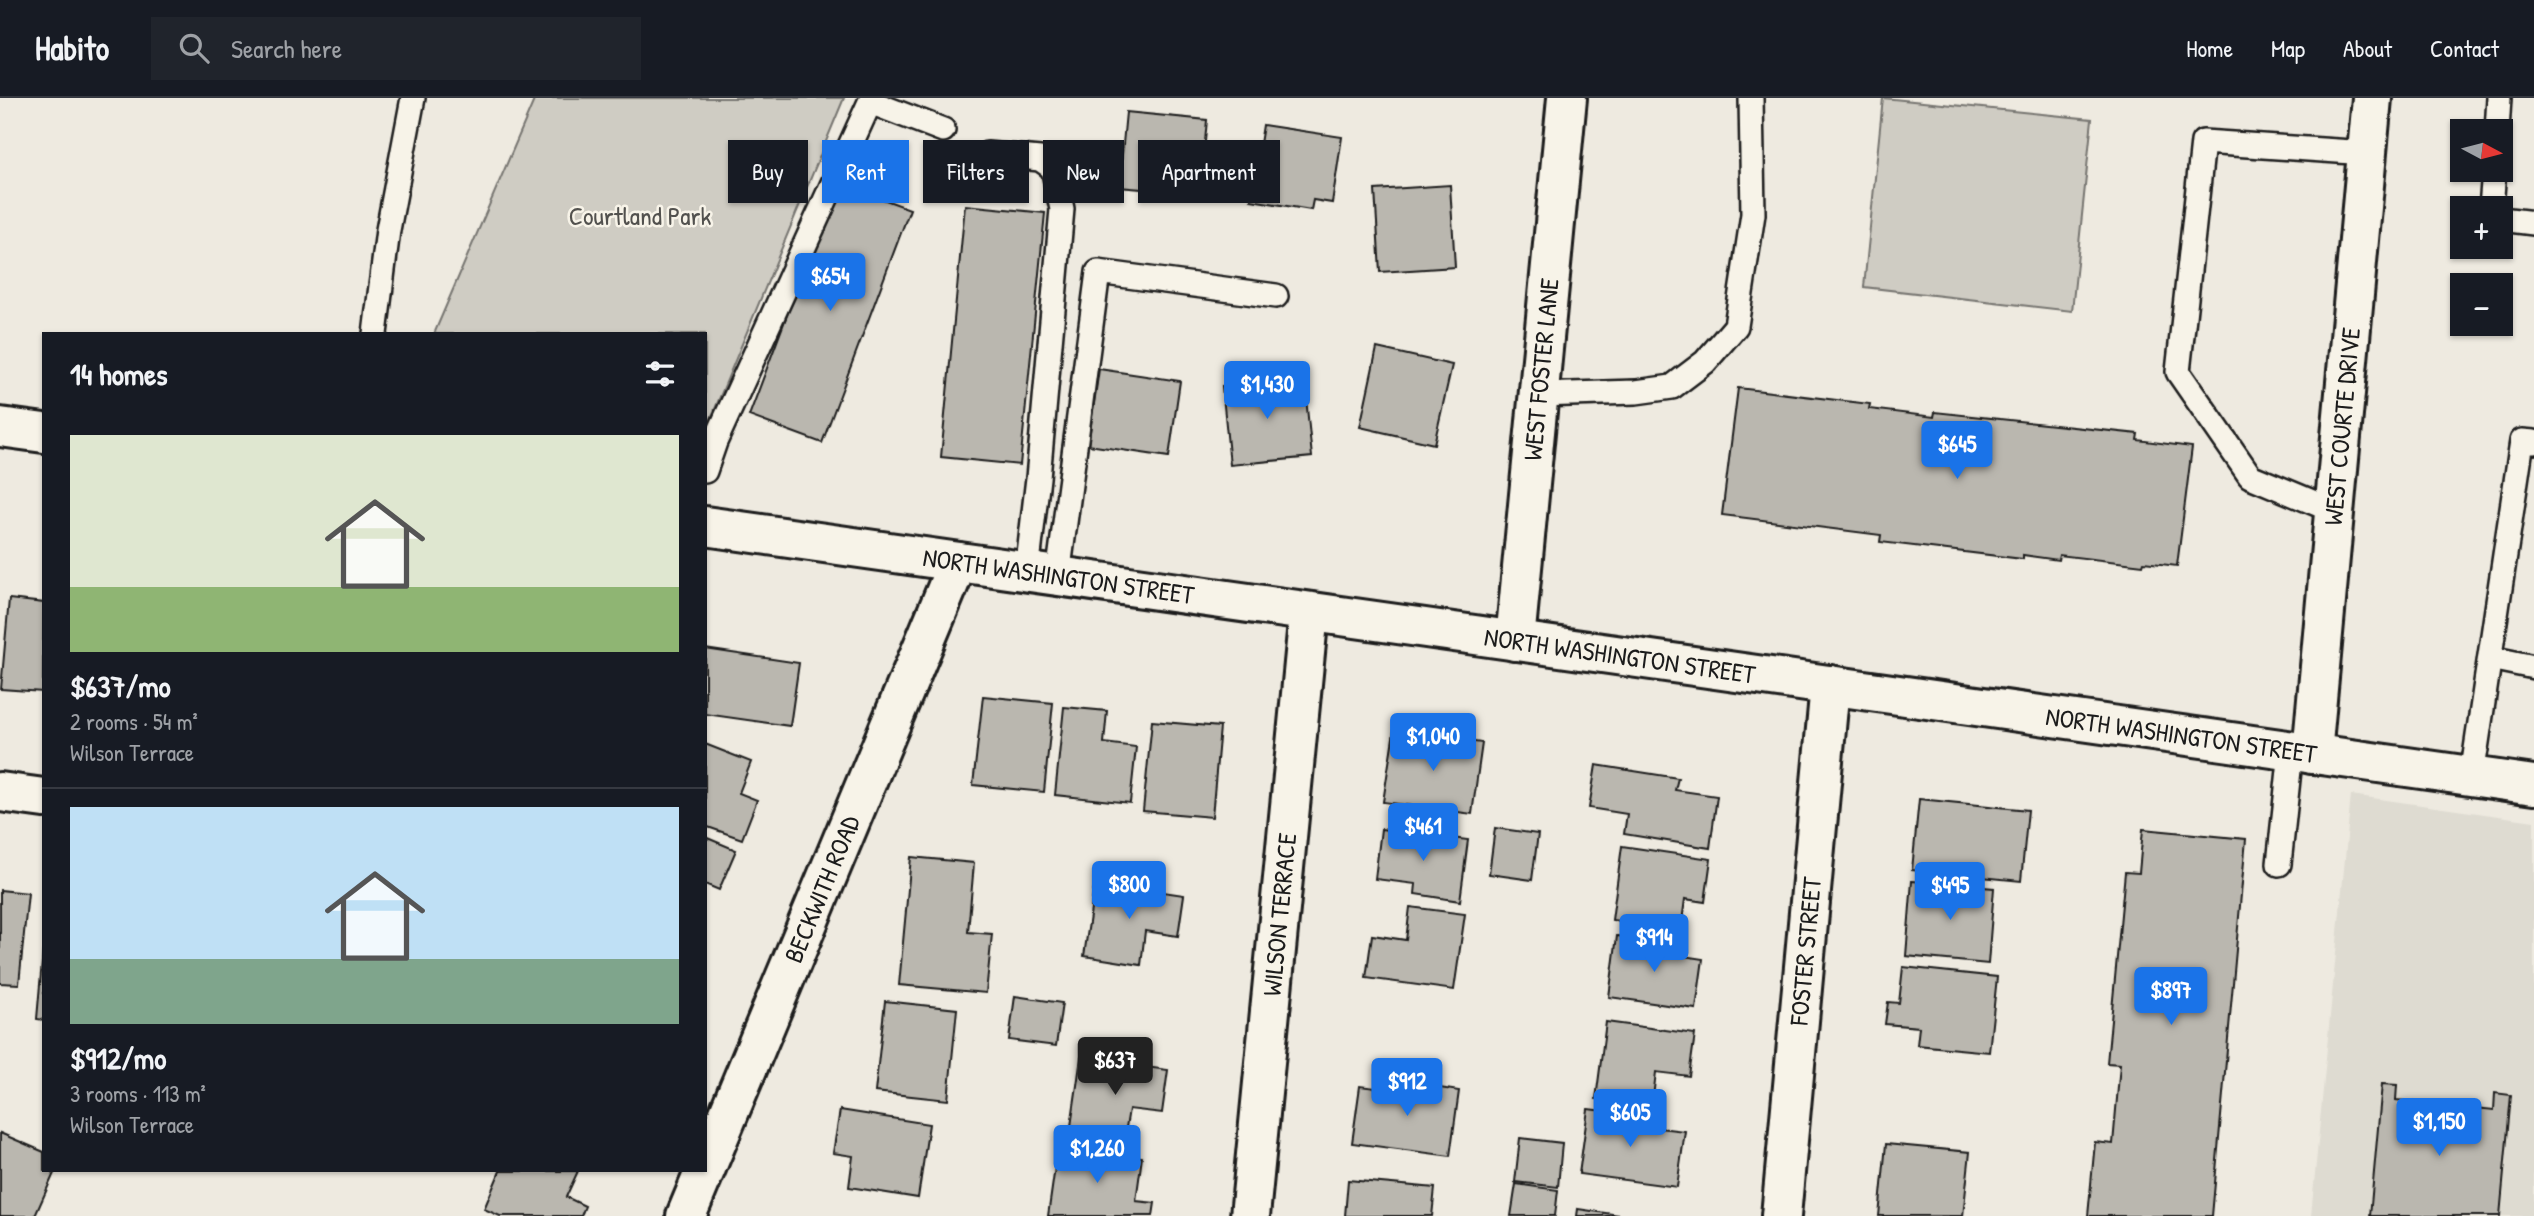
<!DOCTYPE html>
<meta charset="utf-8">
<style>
:root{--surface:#171b24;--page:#20242c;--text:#f1f3f6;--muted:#9ea1a6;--line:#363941;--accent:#1a73e8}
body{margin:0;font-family:"Patrick Hand",sans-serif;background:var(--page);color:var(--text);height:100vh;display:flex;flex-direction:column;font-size:26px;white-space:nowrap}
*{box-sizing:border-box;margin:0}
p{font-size:23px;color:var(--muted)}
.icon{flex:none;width:38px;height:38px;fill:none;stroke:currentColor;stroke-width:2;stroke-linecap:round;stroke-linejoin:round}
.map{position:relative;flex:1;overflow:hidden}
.sheet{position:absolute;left:42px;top:234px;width:665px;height:840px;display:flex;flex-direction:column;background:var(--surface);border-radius:0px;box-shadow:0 2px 5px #0004}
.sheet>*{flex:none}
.guide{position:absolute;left:728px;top:42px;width:665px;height:63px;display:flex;gap:14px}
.needle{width:46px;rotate:97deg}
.fabs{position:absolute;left:2450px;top:21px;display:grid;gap:14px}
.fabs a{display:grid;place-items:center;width:63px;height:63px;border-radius:0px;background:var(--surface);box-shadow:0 2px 5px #0004;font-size:35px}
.price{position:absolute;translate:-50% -60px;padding:0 16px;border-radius:7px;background:var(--accent);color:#fff;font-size:23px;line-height:46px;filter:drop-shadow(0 2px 4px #0008)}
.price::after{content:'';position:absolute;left:50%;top:42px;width:21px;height:16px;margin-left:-10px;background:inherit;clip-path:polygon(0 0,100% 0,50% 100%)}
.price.current{background:#222;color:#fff}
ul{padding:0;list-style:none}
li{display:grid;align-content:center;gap:14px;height:371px;padding:0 28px}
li+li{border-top:2px solid var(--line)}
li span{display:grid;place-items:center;height:217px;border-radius:0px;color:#555}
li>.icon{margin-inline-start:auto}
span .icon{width:126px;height:126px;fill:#fffc;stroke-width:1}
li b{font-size:30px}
h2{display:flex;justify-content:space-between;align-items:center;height:84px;padding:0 28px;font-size:30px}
.chip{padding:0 24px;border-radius:0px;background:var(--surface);box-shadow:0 2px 5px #0004;font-size:24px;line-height:63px}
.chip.current{background:var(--accent);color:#fff}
header{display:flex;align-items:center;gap:42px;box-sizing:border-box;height:98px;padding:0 35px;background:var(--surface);border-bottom:2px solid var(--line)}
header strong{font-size:33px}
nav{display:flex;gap:38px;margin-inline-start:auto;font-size:24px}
.search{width:490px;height:63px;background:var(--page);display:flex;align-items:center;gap:18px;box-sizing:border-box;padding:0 24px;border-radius:0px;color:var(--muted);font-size:26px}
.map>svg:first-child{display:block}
.built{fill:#dedbd1}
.green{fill:#cfccc3;stroke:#767470;stroke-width:2}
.building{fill:#bab7af;stroke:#1c1c1c;stroke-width:2}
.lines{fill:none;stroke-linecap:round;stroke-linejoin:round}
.lane-casing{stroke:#1c1c1c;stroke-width:28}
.street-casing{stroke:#1c1c1c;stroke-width:44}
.secondary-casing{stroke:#1c1c1c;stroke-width:44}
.lane{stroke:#f7f3e8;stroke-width:23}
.street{stroke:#f7f3e8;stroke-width:38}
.secondary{stroke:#f7f3e8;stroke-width:38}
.labels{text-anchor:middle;stroke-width:5;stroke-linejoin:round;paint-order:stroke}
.park-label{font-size:26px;fill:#52514e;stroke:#f7f3e8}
.street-label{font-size:26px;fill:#1c1c1c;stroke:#f7f3e8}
</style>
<header>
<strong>Habito</strong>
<div class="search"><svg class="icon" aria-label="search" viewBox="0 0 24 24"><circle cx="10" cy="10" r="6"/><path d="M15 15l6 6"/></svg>Search here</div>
<nav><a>Home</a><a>Map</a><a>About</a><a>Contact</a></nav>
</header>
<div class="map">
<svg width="2534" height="1118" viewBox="0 0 2534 1118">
<rect width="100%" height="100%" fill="#eeeae0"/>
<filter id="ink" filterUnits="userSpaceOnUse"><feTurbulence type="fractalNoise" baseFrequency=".0143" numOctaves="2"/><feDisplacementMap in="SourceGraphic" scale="14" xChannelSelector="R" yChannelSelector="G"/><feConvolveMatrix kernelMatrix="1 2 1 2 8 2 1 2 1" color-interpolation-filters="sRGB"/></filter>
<g filter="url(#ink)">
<path class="built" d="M 2351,697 L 2534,723 L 2534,1118 L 2311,1118 Z"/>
<g class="green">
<path d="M 535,0 L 844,0 L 705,335 L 705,236 L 434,236 Z"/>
<path d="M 1883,0 L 2092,21 L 2072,213 L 1864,189 Z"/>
</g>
<g class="building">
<path d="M 1126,14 L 1207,22 L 1200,96 L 1119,89 Z"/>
<path d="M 1263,27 L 1342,39 L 1332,105 L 1313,102 L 1311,112 L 1251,102 Z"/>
<path d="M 837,84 L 910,111 L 822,345 L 749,318 Z"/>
<path d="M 1450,87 L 1455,169 L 1380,174 L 1375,92 Z"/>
<path d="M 965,107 L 1045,115 L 1020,367 L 941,359 Z"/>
<path d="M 1377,250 L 1452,267 L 1434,346 L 1360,329 Z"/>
<path d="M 1099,271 L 1180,283 L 1169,359 L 1088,347 Z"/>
<path d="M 1304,280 L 1312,359 L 1230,367 L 1222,288 Z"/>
<path d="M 1738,290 L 1870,306 L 1869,311 L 1934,319 L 1935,314 L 2138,336 L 2137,342 L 2192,349 L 2177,468 L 2144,464 L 2143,467 L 2059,457 L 2058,462 L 2023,457 L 2023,461 L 1880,444 L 1881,437 L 1722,417 Z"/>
<path d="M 9,501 L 44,505 L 43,594 L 1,591 Z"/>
<path d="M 705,551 L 799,565 L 790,628 L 705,616 Z"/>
<path d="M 983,598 L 1053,605 L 1044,694 L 973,687 Z"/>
<path d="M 1064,609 L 1107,613 L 1104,645 L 1136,649 L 1130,705 L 1055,697 Z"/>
<path d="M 1152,623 L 1220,629 L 1212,719 L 1143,713 Z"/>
<path d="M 1394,633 L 1482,645 L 1472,716 L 1383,704 Z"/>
<path d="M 705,646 L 751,664 L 739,695 L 757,702 L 742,741 L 705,728 Z"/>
<path d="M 1596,667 L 1678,680 L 1675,692 L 1717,698 L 1710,750 L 1624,736 L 1627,716 L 1589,710 Z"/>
<path d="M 1919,701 L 2028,712 L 2021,783 L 1912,772 Z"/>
<path d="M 1495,730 L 1538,736 L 1532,782 L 1489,776 Z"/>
<path d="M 1381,731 L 1468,742 L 1460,803 L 1415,796 L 1416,786 L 1375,781 Z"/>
<path d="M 2143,731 L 2246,741 L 2212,1118 L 2088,1118 L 2095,1044 L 2113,1046 L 2120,966 L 2107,965 L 2125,774 L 2139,775 Z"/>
<path d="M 705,739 L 736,752 L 719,792 L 705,786 Z"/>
<path d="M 1622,748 L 1711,761 L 1705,804 L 1685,801 L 1681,832 L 1612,822 Z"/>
<path d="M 911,759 L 974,765 L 968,834 L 992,836 L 986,895 L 899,887 Z"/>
<path d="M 1912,783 L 1994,790 L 1988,866 L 1906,858 Z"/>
<path d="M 1095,784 L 1184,797 L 1178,838 L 1145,833 L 1141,867 L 1084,858 Z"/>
<path d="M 0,792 L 28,795 L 19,886 L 0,885 Z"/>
<path d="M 1410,809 L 1465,816 L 1454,892 L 1366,880 L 1372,837 L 1406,842 Z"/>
<path d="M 1617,838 L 1665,844 L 1664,855 L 1703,861 L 1696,911 L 1609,899 Z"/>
<path d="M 43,852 L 44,852 L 44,922 L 37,921 Z"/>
<path d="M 1903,869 L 1997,879 L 1989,954 L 1917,947 L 1919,929 L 1885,926 L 1888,904 L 1899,905 Z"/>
<path d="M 1015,898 L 1062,905 L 1056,948 L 1009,942 Z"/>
<path d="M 885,903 L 957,911 L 948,1002 L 875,994 Z"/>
<path d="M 1606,924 L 1695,936 L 1689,978 L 1656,974 L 1652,1008 L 1596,1001 Z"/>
<path d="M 1081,960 L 1168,972 L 1162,1015 L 1129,1011 L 1124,1042 L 1070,1035 Z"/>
<path d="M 1402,984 L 1459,993 L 1450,1058 L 1352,1045 L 1360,988 L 1400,993 Z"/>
<path d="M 2382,986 L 2397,987 L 2396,1002 L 2494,1012 L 2495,995 L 2511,997 L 2500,1118 L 2370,1118 Z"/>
<path d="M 1588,1011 L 1644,1018 L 1643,1028 L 1685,1033 L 1677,1089 L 1579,1076 Z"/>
<path d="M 840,1012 L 929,1026 L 918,1100 L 849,1089 L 853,1058 L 833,1055 Z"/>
<path d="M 0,1035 L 44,1054 L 44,1073 L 55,1073 L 35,1118 L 0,1118 Z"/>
<path d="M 1520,1040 L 1562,1045 L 1558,1089 L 1515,1084 Z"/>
<path d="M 1886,1046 L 1970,1054 L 1963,1118 L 1879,1118 Z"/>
<path d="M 1058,1048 L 1142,1059 L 1136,1103 L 1155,1105 L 1153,1118 L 1048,1118 Z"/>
<path d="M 500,1073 L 578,1073 L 566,1099 L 585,1108 L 581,1118 L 500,1118 L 484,1111 Z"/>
<path d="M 1348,1082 L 1435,1090 L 1432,1118 L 1345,1118 Z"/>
<path d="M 1516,1086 L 1558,1092 L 1555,1118 L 1511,1118 Z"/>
<path d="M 1578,1111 L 1626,1118 L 1577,1118 Z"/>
</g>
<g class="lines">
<g class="lane-casing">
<g id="lane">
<path d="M 2497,33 L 2499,0"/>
<path d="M 987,56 L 1040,61 L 1053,70 L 1062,111 L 1038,380 L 1027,474"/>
<path d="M 2491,110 L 2494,72"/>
<path d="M 2501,121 L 2534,125"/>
<path d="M 375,236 L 388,132 L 413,0"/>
<path d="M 1538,297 L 1636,294 L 1672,289 L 1705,264 L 1736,228 L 1753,116 L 1751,0"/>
<path d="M 705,373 L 715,344 L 870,4 L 943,32"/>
<path d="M 2334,413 L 2250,378 L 2178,274 L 2203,44 L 2367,55"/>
<path d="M 1058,478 L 1098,174 L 1276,198"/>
<path d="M 2490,560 L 2534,569"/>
<path d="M 2472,678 L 2522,343 L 2534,344"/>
<path d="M 2279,766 L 2291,653"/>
</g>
</g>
<g class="street-casing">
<g id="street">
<path id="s1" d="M 1515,543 L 1567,0"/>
<path id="s2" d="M 2312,656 L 2372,0"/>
<path d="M 0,694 L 44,700"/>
<path id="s3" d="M 1250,1118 L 1309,514"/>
<path id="s4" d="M 1781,1118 L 1830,587"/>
</g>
</g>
<g class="secondary-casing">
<g id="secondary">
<path d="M 0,329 L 44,335"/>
<path id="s5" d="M 705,428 L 2534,687"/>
<path id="s6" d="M 686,1118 L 958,464"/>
</g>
</g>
<use href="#lane" class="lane"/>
<use href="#street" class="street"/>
<use href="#secondary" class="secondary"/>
</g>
</g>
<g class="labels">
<g class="park-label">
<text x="640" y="127">Courtland Park</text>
</g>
<g class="street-label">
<text dy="9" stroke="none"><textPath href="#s1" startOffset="273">WEST FOSTER LANE</textPath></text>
<text dy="9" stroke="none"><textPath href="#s2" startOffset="329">WEST COURTE DRIVE</textPath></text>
<text dy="9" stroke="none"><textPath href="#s5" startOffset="357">NORTH WASHINGTON STREET</textPath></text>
<text dy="9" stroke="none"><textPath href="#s5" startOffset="924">NORTH WASHINGTON STREET</textPath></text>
<text dy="9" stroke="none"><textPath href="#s5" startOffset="1491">NORTH WASHINGTON STREET</textPath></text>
<text dy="9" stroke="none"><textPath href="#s6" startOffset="354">BECKWITH ROAD</textPath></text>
<text dy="9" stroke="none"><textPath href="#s3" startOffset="303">WILSON TERRACE</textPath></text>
<text dy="9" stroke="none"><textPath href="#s4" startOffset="266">FOSTER STREET</textPath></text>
</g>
</g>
</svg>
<div class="fabs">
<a><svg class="needle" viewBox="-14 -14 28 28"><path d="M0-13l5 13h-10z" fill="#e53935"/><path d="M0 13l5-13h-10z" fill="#9ea1a6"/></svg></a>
<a>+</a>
<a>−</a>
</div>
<b class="price" style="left:830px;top:215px">$654</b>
<b class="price" style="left:1267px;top:323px">$1,430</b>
<b class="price" style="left:1957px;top:383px">$645</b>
<b class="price" style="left:1433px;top:675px">$1,040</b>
<b class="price" style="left:1423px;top:765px">$461</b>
<b class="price" style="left:1129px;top:823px">$800</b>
<b class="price" style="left:1950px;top:824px">$495</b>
<b class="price" style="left:1654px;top:876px">$914</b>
<b class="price" style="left:2171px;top:929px">$897</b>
<b class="price current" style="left:1115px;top:999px">$637</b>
<b class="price" style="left:1407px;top:1020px">$912</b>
<b class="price" style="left:1630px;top:1051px">$605</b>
<b class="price" style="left:2439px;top:1060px">$1,150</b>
<b class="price" style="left:1097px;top:1087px">$1,260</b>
<div class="guide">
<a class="chip">Buy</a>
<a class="chip current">Rent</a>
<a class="chip">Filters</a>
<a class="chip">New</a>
<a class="chip">Apartment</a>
</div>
<section class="sheet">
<h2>14 homes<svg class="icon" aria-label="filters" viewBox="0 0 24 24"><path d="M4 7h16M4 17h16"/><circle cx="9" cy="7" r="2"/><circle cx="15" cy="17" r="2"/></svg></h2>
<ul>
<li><span style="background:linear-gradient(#dfe7d0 70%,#8fb573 0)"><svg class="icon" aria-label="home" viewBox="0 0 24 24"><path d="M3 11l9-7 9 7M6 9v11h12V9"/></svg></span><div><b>$637/mo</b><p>2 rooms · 54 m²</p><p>Wilson Terrace</p></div></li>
<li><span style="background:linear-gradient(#bfe0f5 70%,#7fa58c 0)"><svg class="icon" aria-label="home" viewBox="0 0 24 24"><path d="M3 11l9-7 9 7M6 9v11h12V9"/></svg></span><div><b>$912/mo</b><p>3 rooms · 113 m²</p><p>Wilson Terrace</p></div></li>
</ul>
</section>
</div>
